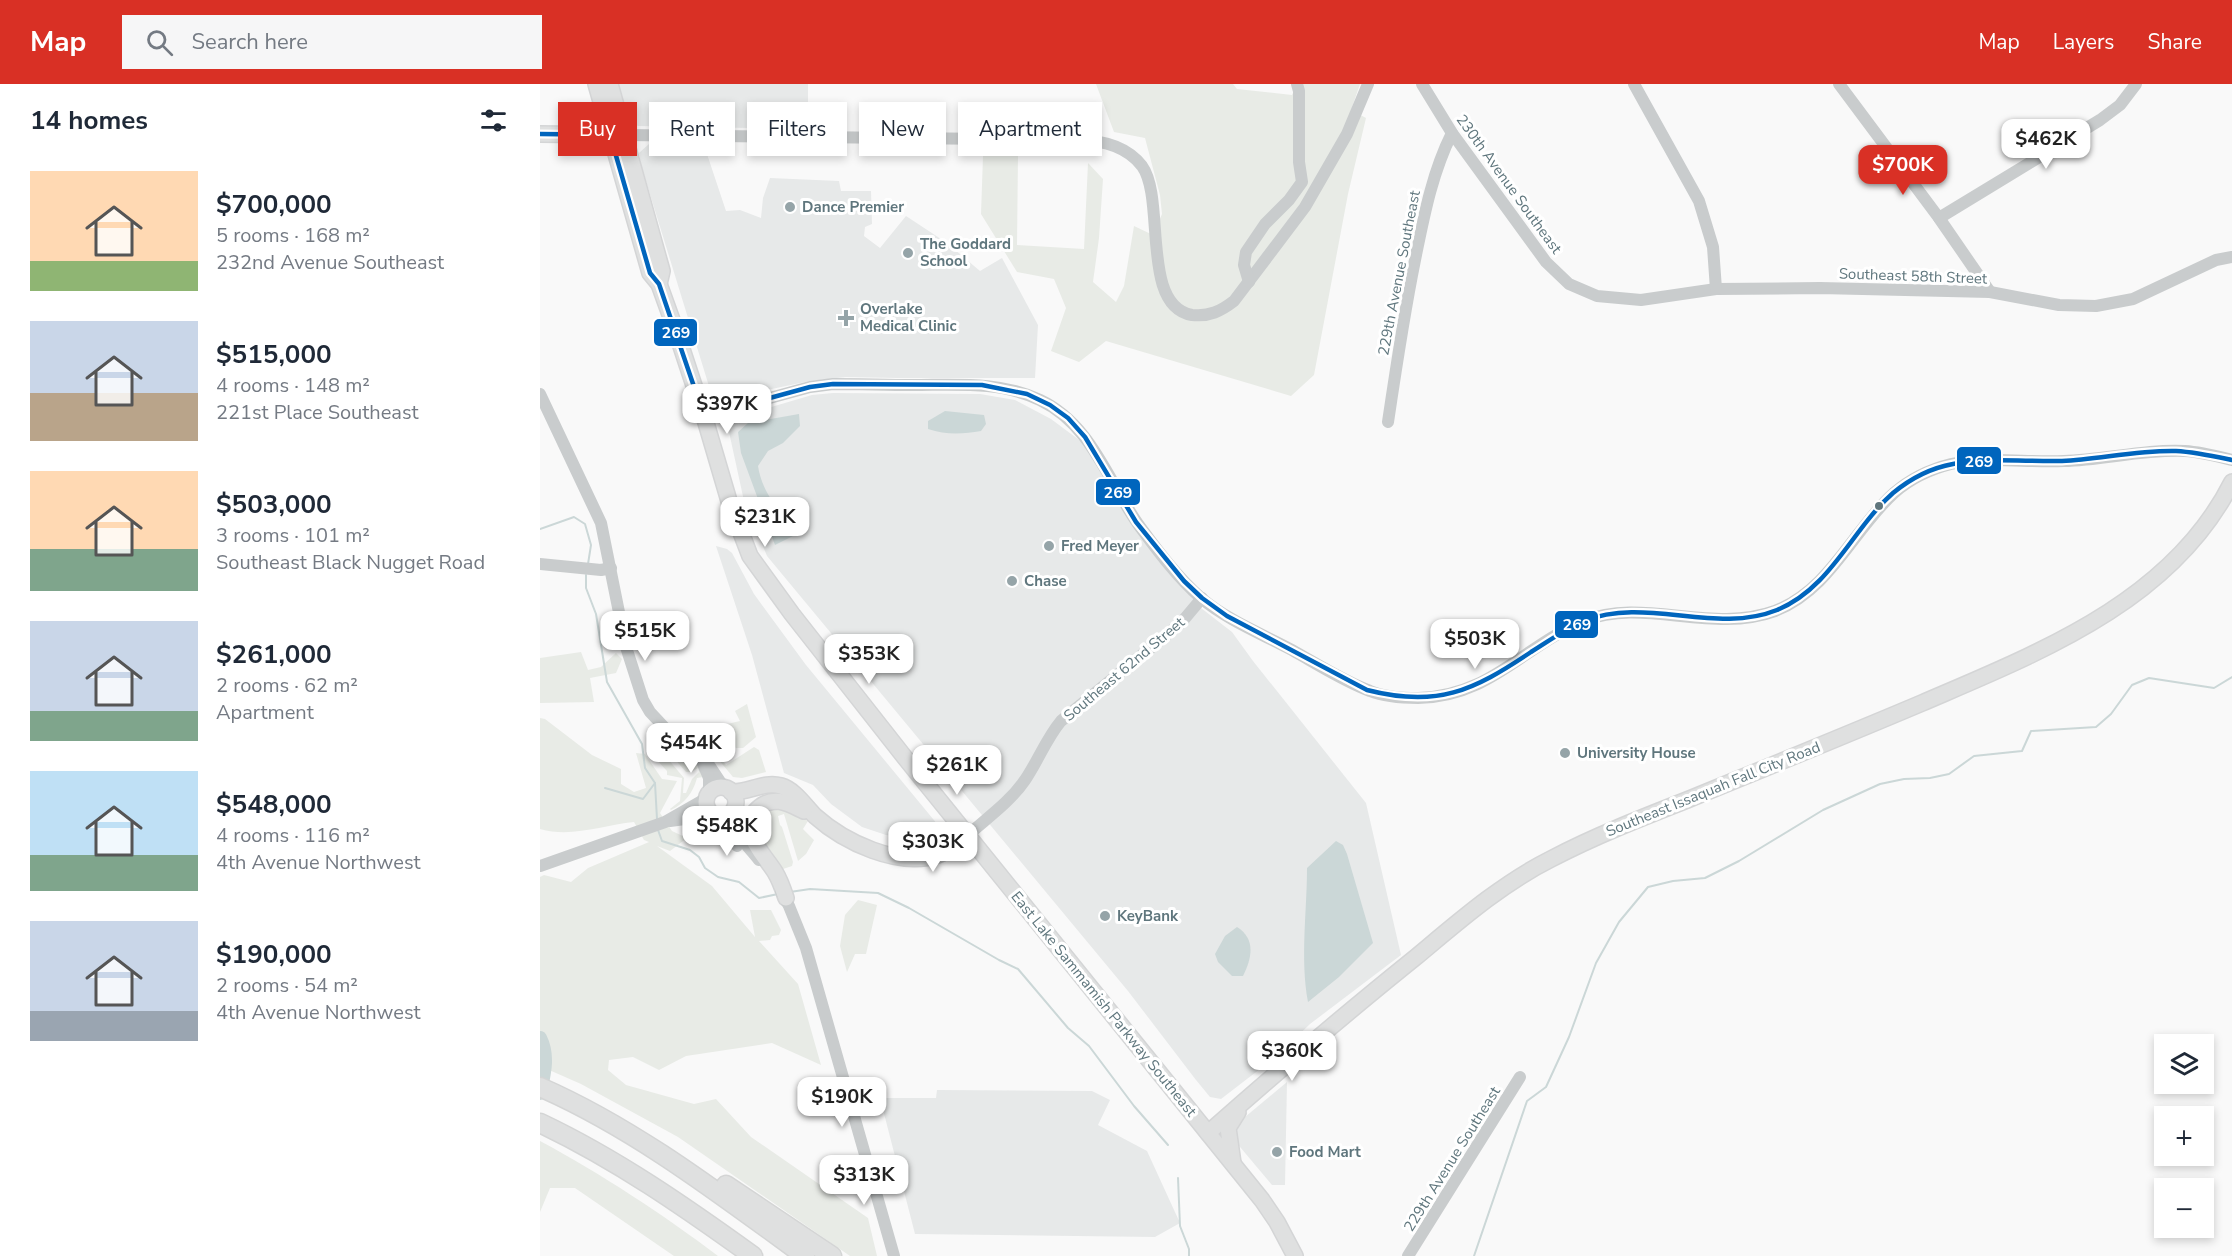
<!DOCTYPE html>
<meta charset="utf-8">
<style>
:root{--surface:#fff;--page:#f6f6f7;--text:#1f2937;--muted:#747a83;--accent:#d93025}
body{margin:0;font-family:"Nunito Sans",sans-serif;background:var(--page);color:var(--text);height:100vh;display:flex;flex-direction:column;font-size:22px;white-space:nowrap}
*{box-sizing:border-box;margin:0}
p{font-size:20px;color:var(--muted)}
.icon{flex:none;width:33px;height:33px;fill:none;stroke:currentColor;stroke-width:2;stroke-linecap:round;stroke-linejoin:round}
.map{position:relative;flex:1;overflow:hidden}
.details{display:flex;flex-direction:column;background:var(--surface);width:540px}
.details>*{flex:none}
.top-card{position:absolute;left:18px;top:18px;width:570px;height:54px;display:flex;gap:12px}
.buttons{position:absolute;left:1614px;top:950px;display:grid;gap:12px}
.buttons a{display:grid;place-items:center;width:60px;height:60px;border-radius:0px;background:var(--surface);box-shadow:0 3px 9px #0003;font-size:30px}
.price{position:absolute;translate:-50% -51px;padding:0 14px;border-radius:12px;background:#fff;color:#222;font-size:20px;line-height:39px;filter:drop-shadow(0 2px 3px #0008)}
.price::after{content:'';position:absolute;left:50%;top:36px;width:18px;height:14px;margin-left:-9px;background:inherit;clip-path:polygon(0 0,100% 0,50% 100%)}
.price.current{background:var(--accent);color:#fff}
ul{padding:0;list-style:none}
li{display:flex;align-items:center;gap:18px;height:150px;padding:0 30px}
li span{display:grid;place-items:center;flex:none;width:168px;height:120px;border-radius:0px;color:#555}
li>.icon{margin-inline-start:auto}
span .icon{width:72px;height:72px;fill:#fffc;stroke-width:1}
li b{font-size:26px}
h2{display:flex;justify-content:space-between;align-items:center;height:72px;padding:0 30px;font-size:26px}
.tag{padding:0 21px;border-radius:0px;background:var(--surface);box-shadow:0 3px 9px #0003;font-size:21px;line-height:54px}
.tag.current{background:var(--accent);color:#fff}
header{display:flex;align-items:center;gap:36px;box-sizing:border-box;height:84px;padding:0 30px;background:var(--accent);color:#fff}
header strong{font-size:28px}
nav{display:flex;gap:33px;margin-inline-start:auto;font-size:21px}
.search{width:420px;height:54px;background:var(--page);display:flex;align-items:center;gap:15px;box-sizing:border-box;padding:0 21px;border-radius:0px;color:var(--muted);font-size:22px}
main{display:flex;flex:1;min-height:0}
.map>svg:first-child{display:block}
.built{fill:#e7e9e9}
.green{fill:#e8ebe6}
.water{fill:#cbd7d7}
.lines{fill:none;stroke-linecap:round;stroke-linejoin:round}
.stream{stroke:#cbd7d7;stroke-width:2}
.river{stroke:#cbd7d7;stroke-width:14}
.major-casing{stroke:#d4d5d6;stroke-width:18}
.highway-casing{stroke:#d4d5d5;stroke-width:21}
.minor{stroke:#c9cccd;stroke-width:12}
.major{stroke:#dfe0e0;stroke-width:15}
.highway{stroke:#dfe0e0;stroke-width:18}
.bus-1-casing{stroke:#fff;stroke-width:9}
.bus-1{stroke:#0065bd;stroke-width:4.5}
.poi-dot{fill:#95a4a8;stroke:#fff;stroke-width:2}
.bus-dot{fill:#5f767d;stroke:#fff;stroke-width:2}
.labels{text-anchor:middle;stroke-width:6;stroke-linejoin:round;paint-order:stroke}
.street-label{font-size:15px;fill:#5f767d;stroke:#fff}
.poi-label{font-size:15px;font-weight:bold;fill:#5f767d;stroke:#fff;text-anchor:start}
.line-badge{stroke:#fff;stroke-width:2}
.badge-label{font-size:16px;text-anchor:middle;font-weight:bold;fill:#fff}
</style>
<header>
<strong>Map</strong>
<div class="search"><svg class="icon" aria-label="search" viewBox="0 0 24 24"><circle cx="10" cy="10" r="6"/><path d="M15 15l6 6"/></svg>Search here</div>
<nav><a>Map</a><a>Layers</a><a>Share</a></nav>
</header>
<main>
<section class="details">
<h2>14 homes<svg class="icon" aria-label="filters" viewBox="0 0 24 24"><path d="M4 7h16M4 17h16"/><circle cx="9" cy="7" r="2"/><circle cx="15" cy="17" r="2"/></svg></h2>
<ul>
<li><span style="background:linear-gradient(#ffd9b3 75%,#8fb573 0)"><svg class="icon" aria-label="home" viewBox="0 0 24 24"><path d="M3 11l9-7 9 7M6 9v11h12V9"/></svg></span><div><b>$700,000</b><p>5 rooms · 168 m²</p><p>232nd Avenue Southeast</p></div></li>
<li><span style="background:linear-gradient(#c9d6e8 60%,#b9a48a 0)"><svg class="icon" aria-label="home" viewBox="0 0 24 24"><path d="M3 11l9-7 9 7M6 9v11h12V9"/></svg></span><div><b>$515,000</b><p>4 rooms · 148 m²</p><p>221st Place Southeast</p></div></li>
<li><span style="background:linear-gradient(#ffd9b3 65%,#7fa58c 0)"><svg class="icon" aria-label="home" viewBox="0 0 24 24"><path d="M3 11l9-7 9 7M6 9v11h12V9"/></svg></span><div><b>$503,000</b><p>3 rooms · 101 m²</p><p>Southeast Black Nugget Road</p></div></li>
<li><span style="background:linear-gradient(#c9d6e8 75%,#7fa58c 0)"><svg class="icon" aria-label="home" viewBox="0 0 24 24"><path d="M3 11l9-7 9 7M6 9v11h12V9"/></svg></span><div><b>$261,000</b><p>2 rooms · 62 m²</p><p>Apartment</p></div></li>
<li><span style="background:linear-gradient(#bfe0f5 70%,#7fa58c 0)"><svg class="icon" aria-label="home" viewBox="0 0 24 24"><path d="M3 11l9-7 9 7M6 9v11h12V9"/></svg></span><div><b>$548,000</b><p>4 rooms · 116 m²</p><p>4th Avenue Northwest</p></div></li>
<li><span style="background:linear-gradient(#c9d6e8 75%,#9aa5b1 0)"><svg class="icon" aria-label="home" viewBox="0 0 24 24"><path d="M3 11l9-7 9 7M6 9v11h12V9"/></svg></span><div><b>$190,000</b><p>2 rooms · 54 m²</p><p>4th Avenue Northwest</p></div></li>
</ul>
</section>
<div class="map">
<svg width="1692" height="1172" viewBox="0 0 1692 1172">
<rect width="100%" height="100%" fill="#f9f9f9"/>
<g class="built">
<path d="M 76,0 L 268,0 L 268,45 L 98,42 L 86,35 Z"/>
<path d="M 109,60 L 164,61 L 186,127 L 200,126 L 221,134 L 223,114 L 230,94 L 299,97 L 301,107 L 331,107 L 332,140 L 325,143 L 324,152 L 340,164 L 366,132 L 407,159 L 440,187 L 462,174 L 498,241 L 495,294 L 357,294 L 306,293 L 270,297 L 179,316 L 172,312 L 101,81 L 99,69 Z"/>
<path d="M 293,309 L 440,310 L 475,316 L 511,335 L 550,364 L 661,524 L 692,548 L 713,577 L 826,719 L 861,871 L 770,940 L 738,971 L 681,1015 L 670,1013 L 656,996 L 588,907 L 227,472 L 204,417 L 189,348 L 197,333 L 272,311 Z"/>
<path d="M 176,462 L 187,465 L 192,469 L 214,510 L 266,581 L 398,741 L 380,755 L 346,751 L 322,743 L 291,720 L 273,701 L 244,689 L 212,571 Z"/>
<path d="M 747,998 L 745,1101 L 732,1101 L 695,1057 L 696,1047 L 699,1038 Z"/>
<path d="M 397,1006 L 552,1007 L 570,1016 L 558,1041 L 607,1067 L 640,1139 L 615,1153 L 375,1150 L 340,1014 L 396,1014 Z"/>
</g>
<g class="green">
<path d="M 556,0 L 693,0 L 697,5 L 752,11 L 757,0 L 820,0 L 811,26 L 826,34 L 808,110 L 774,291 L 751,312 L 566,257 L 539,278 L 511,267 L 526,224 L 514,195 L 477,188 L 441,130 L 443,72 L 478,72 L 477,161 L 544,165 L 548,79 L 563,95 L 559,154 L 553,198 L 576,218 L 584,202 L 594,142 L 613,151 L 622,130 L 620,111 L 605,54 L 574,48 Z"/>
<path d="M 41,568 L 48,586 L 61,583 L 76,569 L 82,575 L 76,589 L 50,594 L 54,618 L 0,619 L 0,574 Z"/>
<path d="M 207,620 L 216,653 L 203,664 L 196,664 L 183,652 L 173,647 L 183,641 L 200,637 L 195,627 Z"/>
<path d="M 0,634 L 5,635 L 52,671 L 81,685 L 81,700 L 94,708 L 106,704 L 96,669 L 105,670 L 122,695 L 137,697 L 120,729 L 132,747 L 147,754 L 130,767 L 117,762 L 172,802 L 215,853 L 210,826 L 231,826 L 241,846 L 239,851 L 232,852 L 230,856 L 219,857 L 258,900 L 281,981 L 232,959 L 146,972 L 119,986 L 93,973 L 69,976 L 68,986 L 86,1001 L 154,1020 L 176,1015 L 211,1053 L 328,1134 L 337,1172 L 310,1172 L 138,1053 L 41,1000 L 0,982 L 0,793 L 4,791 L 31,798 L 48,784 L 109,758 L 104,756 L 94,738 C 63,741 32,754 0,745 Z"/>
<path d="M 171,652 L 180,656 L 188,666 L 188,673 L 183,677 L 186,681 L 214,663 L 219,666 L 226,688 L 202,694 L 193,693 L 162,656 L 165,653 Z"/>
<path d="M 134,657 C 148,668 156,677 163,693 L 157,694 C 153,709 144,720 131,726 L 130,725 L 140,717 L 142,694 L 127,691 L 127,687 L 115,674 L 114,668 L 122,668 L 144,694 L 143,709 L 146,709 L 152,695 L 159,688 L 158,684 L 151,688 L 146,688 L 133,673 L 127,662 L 130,658 Z"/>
<path d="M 234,724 L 244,725 L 268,737 L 263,745 L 274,756 L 266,770 L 258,777 L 244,730 L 238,732 L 240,741 L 242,743 L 253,778 L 252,782 L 243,785 L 236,784 L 219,760 L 216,739 L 226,727 Z"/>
<path d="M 318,816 L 337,821 L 326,870 L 315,870 L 307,888 L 300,862 L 305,831 Z"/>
<path d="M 0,1057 C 60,1089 124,1131 178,1172 L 134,1172 L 35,1104 L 10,1104 L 0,1128 Z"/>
</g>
<g class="water">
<path d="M 405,327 L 444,331 L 446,340 L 441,347 C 423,350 406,351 388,345 L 388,337 Z"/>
<path d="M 259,330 L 260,342 L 243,359 L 228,367 L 218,382 C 223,414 243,425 253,452 L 235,461 L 201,369 L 198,348 L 208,339 Z"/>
<path d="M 796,757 L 803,761 L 807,770 L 833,859 L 799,893 L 768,918 C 760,874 767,828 767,784 Z"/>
<path d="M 697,843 C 716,855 712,874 703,892 L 692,892 L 678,878 L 675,870 L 685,852 Z"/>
</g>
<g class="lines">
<g class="stream">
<path d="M 0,445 L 34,433 L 45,440 L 51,461 L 48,480"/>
<path d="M 46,491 L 46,504 L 56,530 L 67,598 L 102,660 L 105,684 L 115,699 L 117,735"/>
<path d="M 65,704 L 103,715 L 115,699"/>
<path d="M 118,746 L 122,757 L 150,766 L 159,773 L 165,784 L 178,793 L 199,798 L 219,814 L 238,810"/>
<path d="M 250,808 L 270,805 L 338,809 L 369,824 L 459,876 L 478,885 L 528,944 L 549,962 L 594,1022 L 628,1061"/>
<path d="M 638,1094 L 640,1142 L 649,1165 L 649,1172"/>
<path d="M 934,1172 L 987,1017 L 1006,1003 L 1029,953 L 1056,879 L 1079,838 L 1108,803 L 1133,797 L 1165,794 L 1199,777 L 1283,726 L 1340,700 L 1364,695 L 1390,694 L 1409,690 L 1434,672 L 1482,667 L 1491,647 L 1556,643 L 1571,630 L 1592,601 L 1609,594 L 1674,604 L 1692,593"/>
</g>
<path class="river" d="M 0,954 C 9,972 4,990 0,1009"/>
<g class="major-casing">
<g id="major">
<path d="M 56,0 L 110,189 L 119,200 L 137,250 L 164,332 L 189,417 L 210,472 L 252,530 L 366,675 L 722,1116 L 737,1138 L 755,1172"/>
<path d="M 70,0 L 122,187 L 119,200"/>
<path d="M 0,50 L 78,51"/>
<circle cx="181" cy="718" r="15"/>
<path d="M 191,708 C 208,709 224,697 241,702 C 255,706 265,722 275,732 C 304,758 358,784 398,771 C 410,767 418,759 428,751"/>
<path d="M 246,814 C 243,805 240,796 235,788 C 224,770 194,743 220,723 C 235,711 249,720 264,727"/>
<path d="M 668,1049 C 736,989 805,930 876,873 C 918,838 961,800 1011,775 C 1055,752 1101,734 1147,716 C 1225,684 1304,652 1382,619 C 1498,569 1632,518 1692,398"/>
<path d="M 693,1079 L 688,1044 L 698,1028"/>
</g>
</g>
<g class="highway-casing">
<g id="highway">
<path d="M 0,1003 C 96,1045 181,1111 265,1172"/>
<path d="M 0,1039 C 76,1075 145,1123 213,1172"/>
<path d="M 186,1101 L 292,1172"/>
</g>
</g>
<g class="minor">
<path d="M 882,0 L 912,49 L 1006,178 L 1029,200 L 1057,212 L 1101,216 L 1176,205 L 1280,204 L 1450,208 L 1519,221 L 1556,222 L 1593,215 L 1676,176 L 1692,173"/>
<path d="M 1094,0 L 1159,117 L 1173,163 L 1176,205"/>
<path d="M 1299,0 L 1399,134 L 1450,208"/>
<path d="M 84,51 L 536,56 C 561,56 586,61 602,82 C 626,115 600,222 652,231 C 669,233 681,227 694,217 L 765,123 L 807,50 L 828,0"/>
<path d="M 1399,134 L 1560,36 L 1580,21 L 1596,0"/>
<path d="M 709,198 L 704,181 L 706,168 L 725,140 L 749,116 L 762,98 L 759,78 L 759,7 L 757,0"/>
<path d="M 0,310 L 61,439 L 86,563 L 103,616 L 110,628 L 124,643 L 163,672 L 181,699 L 188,705"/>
<path d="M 164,332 L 270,303 L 293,300 C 319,300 346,301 373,301 C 416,301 461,297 500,316 C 551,340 568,397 598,440 C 617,466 637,493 661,514 C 687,536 722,550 752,566 C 777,580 803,597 830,607 C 845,613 862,614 878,614 C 950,613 983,562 1044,537 C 1102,513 1172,550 1235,527 C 1290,506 1313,446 1354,409 C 1370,395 1391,385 1411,380 C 1448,372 1487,379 1524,377 C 1564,376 1604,365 1645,367 C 1661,368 1676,372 1692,376"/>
<path d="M 848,338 C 856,284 864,230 875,176 C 884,132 892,89 912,49"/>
<path d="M 0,480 L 61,486 L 71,484"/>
<path d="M 163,680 L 169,694 L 169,711"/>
<path d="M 193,727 C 191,749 206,759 219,776"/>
<path d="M 178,733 L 182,742 L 197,762"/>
<path d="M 130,737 L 174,731"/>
<path d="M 428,751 C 447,734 470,718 485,696 C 498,677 506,655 521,637 L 641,539 L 662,514"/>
<path d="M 0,782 L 125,738 L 167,714"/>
<path d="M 241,807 L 249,822 L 266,864 L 354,1172"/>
<path d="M 868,1172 L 980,993"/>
</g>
<use href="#major" class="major"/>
<use href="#highway" class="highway"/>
<g class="bus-1-casing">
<g id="bus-1">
<path d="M 0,50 L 84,51 L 86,61"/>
<path d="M 70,51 L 110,189 L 119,200 L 164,332 L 270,303 L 293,300 L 442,301 L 487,310 L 510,321 L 528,334 L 545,353 L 596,438 L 644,497 L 662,514 L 687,532 L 827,606 C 897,624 933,607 991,568 C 1009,557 1025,545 1044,537 C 1106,512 1175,551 1237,526 C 1291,504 1312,445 1353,409 C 1370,395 1391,384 1413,380 C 1449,373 1486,378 1522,377 C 1560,375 1598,366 1636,367 C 1655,368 1673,372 1692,376"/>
</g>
</g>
<use href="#bus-1" class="bus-1"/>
</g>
<g class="poi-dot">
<circle cx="250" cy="123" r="6"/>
<circle cx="368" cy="169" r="6"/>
<path d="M303 225h6v6h6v6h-6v6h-6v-6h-6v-6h6z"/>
<circle cx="509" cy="462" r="6"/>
<circle cx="472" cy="497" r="6"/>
<circle cx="1025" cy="669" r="6"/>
<circle cx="565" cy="832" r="6"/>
<circle cx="737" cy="1068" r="6"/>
</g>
<circle class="bus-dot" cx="1339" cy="422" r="5"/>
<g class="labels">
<g class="street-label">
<text transform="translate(969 100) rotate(54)" y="5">230th Avenue Southeast</text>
<text transform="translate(859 189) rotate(-79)" y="5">229th Avenue Southeast</text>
<text transform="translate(1373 192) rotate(2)" y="5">Southeast 58th Street</text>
<text transform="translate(584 585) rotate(-40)" y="5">Southeast 62nd Street</text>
<text transform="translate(1173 705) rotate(-22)" y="5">Southeast Issaquah Fall City Road</text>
<text transform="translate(564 920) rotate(51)" y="5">East Lake Sammamish Parkway Southeast</text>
<text transform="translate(912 1075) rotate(-58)" y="5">229th Avenue Southeast</text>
</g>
<g class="poi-label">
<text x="262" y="128">Dance Premier</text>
<text x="380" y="165">The Goddard<tspan x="380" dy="17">School</tspan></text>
<text x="320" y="230">Overlake<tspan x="320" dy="17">Medical Clinic</tspan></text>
<text x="521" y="467">Fred Meyer</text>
<text x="484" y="502">Chase</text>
<text x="1037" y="674">University House</text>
<text x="577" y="837">KeyBank</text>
<text x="749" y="1073">Food Mart</text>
</g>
</g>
<g class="line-badge">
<rect x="113" y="234" width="45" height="29" rx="6" fill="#0065bd"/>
<rect x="1416" y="362" width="46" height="29" rx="6" fill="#0065bd"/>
<rect x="555" y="394" width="46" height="28" rx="6" fill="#0065bd"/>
<rect x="1014" y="526" width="45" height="29" rx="6" fill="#0065bd"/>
</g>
<g class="badge-label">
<text x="136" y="254">269</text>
<text x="1439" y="383">269</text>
<text x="578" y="414">269</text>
<text x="1037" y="546">269</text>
</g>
</svg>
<div class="buttons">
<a><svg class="icon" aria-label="layers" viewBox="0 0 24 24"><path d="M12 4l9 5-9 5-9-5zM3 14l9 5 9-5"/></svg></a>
<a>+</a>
<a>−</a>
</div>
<b class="price" style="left:1506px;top:86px">$462K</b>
<b class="price current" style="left:1363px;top:112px">$700K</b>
<b class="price" style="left:187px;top:351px">$397K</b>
<b class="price" style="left:225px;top:464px">$231K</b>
<b class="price" style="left:105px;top:578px">$515K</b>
<b class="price" style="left:935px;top:586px">$503K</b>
<b class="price" style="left:329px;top:601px">$353K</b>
<b class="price" style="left:151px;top:690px">$454K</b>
<b class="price" style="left:417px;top:712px">$261K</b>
<b class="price" style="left:187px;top:773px">$548K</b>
<b class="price" style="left:393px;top:789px">$303K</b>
<b class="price" style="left:752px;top:998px">$360K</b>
<b class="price" style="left:302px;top:1044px">$190K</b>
<b class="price" style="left:324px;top:1122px">$313K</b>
<div class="top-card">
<a class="tag current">Buy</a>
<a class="tag">Rent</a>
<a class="tag">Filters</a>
<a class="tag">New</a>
<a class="tag">Apartment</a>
</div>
</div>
</main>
